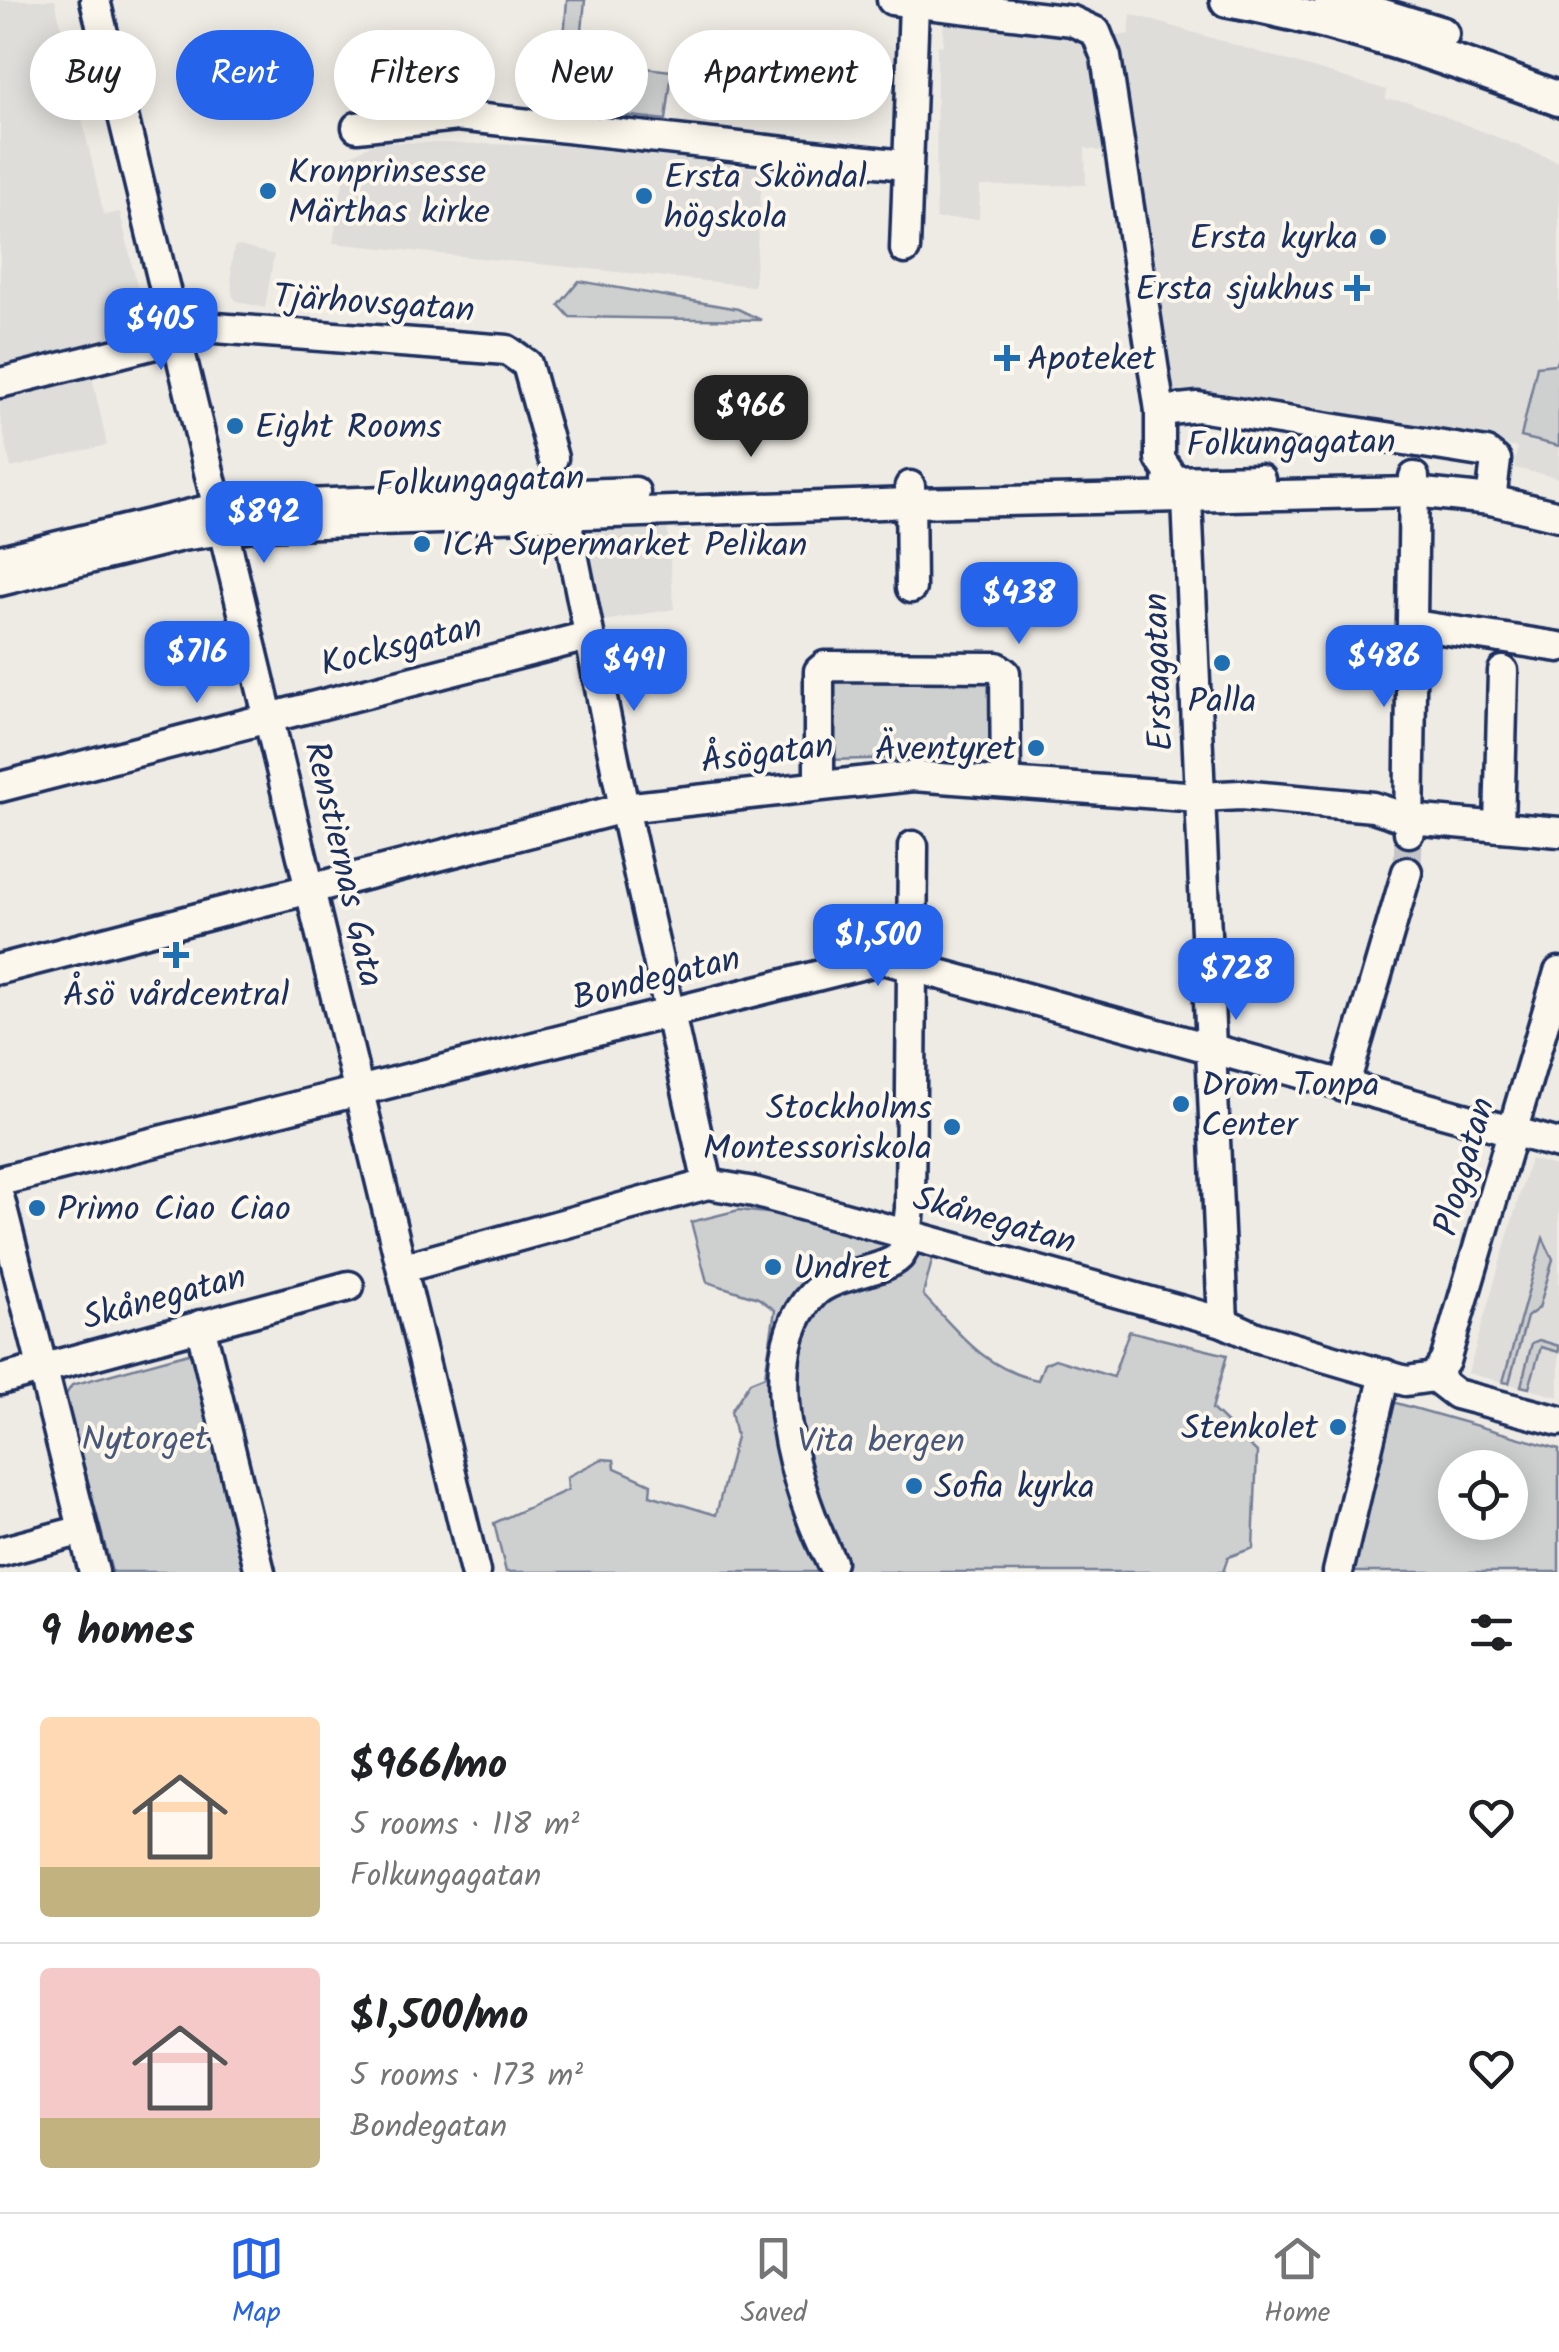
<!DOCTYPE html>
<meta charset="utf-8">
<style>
:root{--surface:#fff;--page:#f6f6f6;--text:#202124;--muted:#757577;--line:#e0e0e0;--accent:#2563eb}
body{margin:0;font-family:Kalam,sans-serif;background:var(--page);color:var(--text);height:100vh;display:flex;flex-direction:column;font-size:38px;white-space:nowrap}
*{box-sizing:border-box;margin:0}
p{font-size:32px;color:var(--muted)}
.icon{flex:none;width:55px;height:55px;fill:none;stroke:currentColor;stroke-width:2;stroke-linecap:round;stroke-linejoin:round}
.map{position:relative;height:1572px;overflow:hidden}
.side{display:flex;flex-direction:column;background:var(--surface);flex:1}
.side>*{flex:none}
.banner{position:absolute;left:30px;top:30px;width:1000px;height:90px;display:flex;gap:20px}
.tools{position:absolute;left:1438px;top:1450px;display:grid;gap:20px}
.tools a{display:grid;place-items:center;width:90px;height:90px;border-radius:50%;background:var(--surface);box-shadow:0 5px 25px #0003;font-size:50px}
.price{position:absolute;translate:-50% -85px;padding:0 22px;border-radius:20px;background:var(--accent);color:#fff;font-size:32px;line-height:65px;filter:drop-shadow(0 2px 5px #0008)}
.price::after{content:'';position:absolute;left:50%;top:60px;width:30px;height:22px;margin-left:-15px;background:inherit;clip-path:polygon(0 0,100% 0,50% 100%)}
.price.current{background:#222;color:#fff}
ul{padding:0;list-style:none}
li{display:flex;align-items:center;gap:30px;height:250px;padding:0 40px}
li+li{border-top:2px solid var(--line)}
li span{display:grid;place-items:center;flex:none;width:280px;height:200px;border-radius:10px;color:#555}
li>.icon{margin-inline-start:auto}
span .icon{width:120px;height:120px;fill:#fffc;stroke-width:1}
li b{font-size:42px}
h2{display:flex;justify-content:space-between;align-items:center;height:120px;padding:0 40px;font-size:42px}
.pill{padding:0 35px;border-radius:45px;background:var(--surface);box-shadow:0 5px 25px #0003;font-size:35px;line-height:90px}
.pill.current{background:var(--accent);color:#fff}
.menu{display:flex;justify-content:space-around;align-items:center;height:140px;border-top:2px solid var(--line);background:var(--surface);font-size:28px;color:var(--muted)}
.menu a{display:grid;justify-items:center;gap:5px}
.menu .current{color:var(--accent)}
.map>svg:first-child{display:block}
.built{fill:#deddda}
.green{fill:#cecfcf;stroke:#747f96;stroke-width:2.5;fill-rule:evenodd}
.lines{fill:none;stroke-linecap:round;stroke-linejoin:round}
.minor-tunnel{stroke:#c4c5c9;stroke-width:28;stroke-dasharray:28 14;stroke-linecap:butt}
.minor-casing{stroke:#1b2f5e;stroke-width:35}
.major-casing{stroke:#1b2f5e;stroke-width:40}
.minor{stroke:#fbf7ec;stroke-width:28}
.major{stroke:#fbf7ec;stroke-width:32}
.poi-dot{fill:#1f6fb2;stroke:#fbf7ec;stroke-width:4}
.labels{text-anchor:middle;stroke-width:8;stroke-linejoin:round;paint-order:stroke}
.poi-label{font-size:35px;fill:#1b2f5e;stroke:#fbf7ec;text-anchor:start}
.street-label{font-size:35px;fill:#1b2f5e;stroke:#fbf7ec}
.park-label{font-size:35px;fill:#48577a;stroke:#fbf7ec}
</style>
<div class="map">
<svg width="1559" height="1572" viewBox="0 0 1559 1572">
<rect width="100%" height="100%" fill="#eeebe4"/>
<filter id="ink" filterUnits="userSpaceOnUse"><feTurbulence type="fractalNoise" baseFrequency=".01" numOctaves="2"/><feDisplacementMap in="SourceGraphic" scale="20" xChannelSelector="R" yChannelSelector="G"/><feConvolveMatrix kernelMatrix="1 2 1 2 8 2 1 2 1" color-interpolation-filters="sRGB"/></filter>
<g filter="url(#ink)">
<g class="built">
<path d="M 0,0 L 55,0 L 104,215 L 120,212 L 151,347 L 89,363 L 107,445 L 11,468 L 0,416 Z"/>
<path d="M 944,0 L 1091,14 L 1117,36 L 1129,34 L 1131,14 L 1387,90 L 1386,99 L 1409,102 L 1559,162 L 1559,358 L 1521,437 L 1559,446 L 1559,478 L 1514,468 L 1517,448 L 1376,420 L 1177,396 L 1168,386 L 1134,149 L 1105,152 L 1085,148 L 1086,185 L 980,186 L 979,219 L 936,219 L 937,46 L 943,45 Z"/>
<path d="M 376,142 L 588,146 L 763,169 L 754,286 L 333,243 L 347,157 Z"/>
<path d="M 240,246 L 274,255 L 265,308 L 236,301 L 232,294 L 231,265 L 234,247 Z"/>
<path d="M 667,522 L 674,609 L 587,624 L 568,527 Z"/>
<path d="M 1530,1159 L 1559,1167 L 1559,1397 L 1468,1373 Z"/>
</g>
<g class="green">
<path d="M 567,0 L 585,0 L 574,112 L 538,107 L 545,37 L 564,38 Z"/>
<path d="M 619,65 L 672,71 L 666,120 L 614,114 Z"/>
<path d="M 579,281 L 738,309 L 761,320 L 570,317 L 559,305 Z"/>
<path d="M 1559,358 L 1559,446 L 1521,437 L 1537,366 L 1555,364 Z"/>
<path d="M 832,673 L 993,673 L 1000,756 L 826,760 Z"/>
<path d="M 739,1210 L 776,1214 L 933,1257 L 923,1295 C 959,1333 985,1370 1038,1380 L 1044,1364 L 1055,1359 L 1113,1377 L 1129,1331 L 1227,1355 L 1212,1409 L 1257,1452 L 1253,1548 L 1228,1557 L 1223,1572 L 506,1572 L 494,1523 L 568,1490 L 567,1477 L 602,1459 L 614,1460 L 615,1468 L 651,1484 L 650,1495 L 716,1515 L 736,1437 L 731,1411 L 750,1382 L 765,1376 L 775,1310 L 758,1298 L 707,1282 L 691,1222 Z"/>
<path d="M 1543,1238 L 1553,1259 L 1539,1308 L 1527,1317 L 1509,1383 L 1503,1382 Z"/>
<path d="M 1539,1340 L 1559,1346 L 1559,1352 L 1541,1347 L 1529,1388 L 1521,1386 L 1532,1343 Z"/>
<path d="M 192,1352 L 246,1572 L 112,1572 L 65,1396 L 72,1385 Z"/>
<path d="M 1389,1401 L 1559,1449 L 1559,1572 L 1347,1572 ZM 1455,1468 L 1510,1468 L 1510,1522 L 1455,1522 Z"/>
</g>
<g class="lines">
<path class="minor-tunnel" d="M 1407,872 L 1409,832"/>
<g class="minor-casing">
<g id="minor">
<path d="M 95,0 L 475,1572"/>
<path d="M 892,0 L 1072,21 L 1096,32 L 1106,57 L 1160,411 L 1160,459 L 1187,499 L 1223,1322"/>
<path d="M 357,127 L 457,116 L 904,165"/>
<path d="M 905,249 L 914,4"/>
<path d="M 0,383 L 179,338 L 202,327 L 507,350 L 527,364 L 553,458"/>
<path d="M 1160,411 L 1198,407 L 1487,453 L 1496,460 L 1491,500"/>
<path d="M 1168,481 L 1260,479"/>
<path d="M 910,486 L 911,588"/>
<path d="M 565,514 L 624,808 L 708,1184"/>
<path d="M 0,560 L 220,507 L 635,492"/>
<path d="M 0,581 L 182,536 L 261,525 L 910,503 L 1414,492 L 1491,500 L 1559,516"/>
<path d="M 1414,625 L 1559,647"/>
<path d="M 819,783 L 819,671 L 825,666 L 997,667 L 1005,673 L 1006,781"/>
<path d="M 0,787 L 588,636"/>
<path d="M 1499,827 L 1503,671"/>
<path d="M 1409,832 L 1414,477"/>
<path d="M 0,969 L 624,808 L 913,776 L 1199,797 L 1241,795 L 1373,807 L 1410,819 L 1559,832"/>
<path d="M 1344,1087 L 1407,872"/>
<path d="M 0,1181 L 884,959 L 1559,1144"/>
<path d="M 0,1200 L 94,1572"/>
<path d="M 403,1268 L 708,1184 L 754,1192 L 1223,1322 L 1256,1337 L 1406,1381 L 1434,1377"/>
<path d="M 200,1325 L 260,1572"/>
<path d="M 1434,1377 L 1445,1361 L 1559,972"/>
<path d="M 1434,1377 L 1456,1394 L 1559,1421"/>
<path d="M 0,1380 L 349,1286"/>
<path d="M 0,1552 L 83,1530"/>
<path d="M 831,1562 C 797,1495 753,1356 813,1294 C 834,1272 890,1272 901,1254 C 908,1242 908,1223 910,1209 L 913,846"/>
<path d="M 1338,1572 L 1385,1374"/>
</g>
</g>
<g class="major-casing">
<g id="major">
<path d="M 1227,0 C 1341,20 1451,59 1559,99"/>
<path d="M 1331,0 L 1442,34"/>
</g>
</g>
<use href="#minor" class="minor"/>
<use href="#major" class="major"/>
</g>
</g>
<g class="poi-dot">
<circle cx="268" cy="191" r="10"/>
<circle cx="644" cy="196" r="10"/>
<circle cx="1378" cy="237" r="10"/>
<path d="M1352 273h10v10h10v10h-10v10h-10v-10h-10v-10h10z"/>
<path d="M1002 343h10v10h10v10h-10v10h-10v-10h-10v-10h10z"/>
<circle cx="235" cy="426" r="10"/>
<circle cx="422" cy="544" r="10"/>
<circle cx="1222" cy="663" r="10"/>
<circle cx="1036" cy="748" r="10"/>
<path d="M171 940h10v10h10v10h-10v10h-10v-10h-10v-10h10z"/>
<circle cx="1181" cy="1104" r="10"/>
<circle cx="952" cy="1127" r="10"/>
<circle cx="37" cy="1208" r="10"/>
<circle cx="773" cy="1267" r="10"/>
<circle cx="1338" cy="1427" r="10"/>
<circle cx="914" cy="1486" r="10"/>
</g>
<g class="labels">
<g class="poi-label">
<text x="288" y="183">Kronprinsesse<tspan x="288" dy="40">Märthas kirke</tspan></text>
<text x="664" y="188">Ersta Sköndal<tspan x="664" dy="40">högskola</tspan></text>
<text x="1358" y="249" text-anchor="end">Ersta kyrka</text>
<text x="1334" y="300" text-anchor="end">Ersta sjukhus</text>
<text x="1027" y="370">Apoteket</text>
<text x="255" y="438">Eight Rooms</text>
<text x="442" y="556">ICA Supermarket Pelikan</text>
<text x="1222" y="712" text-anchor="middle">Palla</text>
<text x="1016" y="760" text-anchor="end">Äventyret</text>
<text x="176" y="1006" text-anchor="middle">Åsö vårdcentral</text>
<text x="1201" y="1096">Drom Tonpa<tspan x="1201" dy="40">Center</tspan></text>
<text x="932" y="1119" text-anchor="end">Stockholms<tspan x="932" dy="40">Montessoriskola</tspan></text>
<text x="57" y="1220">Primo Ciao Ciao</text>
<text x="793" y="1279">Undret</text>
<text x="1318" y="1439" text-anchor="end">Stenkolet</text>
<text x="934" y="1498">Sofia kyrka</text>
</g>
<g class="street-label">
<text transform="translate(374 302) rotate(4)" y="12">Tjärhovsgatan</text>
<text transform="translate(1291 442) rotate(-1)" y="12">Folkungagatan</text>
<text transform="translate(480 480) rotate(-2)" y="12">Folkungagatan</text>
<text transform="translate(401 644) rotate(-14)" y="12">Kocksgatan</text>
<text transform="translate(1157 672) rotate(-92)" y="12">Erstagatan</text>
<text transform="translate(767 752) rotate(-7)" y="12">Åsögatan</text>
<text transform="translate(345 864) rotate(77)" y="12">Renstiernas Gata</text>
<text transform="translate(656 977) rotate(-14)" y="12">Bondegatan</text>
<text transform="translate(1463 1166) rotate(-74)" y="12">Ploggatan</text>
<text transform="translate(995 1219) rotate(16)" y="12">Skånegatan</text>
<text transform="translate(164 1296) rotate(-15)" y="12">Skånegatan</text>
</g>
<g class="park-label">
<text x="145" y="1450">Nytorget</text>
<text x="881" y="1452">Vita bergen</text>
</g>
</g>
</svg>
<div class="tools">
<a><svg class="icon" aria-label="locate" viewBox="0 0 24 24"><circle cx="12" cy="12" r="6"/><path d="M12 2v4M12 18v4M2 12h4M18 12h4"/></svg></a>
</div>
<b class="price" style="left:161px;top:373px">$405</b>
<b class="price current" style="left:751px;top:460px">$966</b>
<b class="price" style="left:264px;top:566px">$892</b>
<b class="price" style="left:1019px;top:647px">$438</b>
<b class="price" style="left:197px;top:706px">$716</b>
<b class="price" style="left:1384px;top:710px">$486</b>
<b class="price" style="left:634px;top:714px">$491</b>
<b class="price" style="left:878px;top:989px">$1,500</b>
<b class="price" style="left:1236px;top:1023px">$728</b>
<div class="banner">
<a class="pill">Buy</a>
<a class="pill current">Rent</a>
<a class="pill">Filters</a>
<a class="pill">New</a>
<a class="pill">Apartment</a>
</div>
</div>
<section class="side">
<h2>9 homes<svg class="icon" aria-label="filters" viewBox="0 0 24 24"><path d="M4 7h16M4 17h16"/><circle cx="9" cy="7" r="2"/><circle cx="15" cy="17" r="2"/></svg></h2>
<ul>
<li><span style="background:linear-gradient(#ffd9b3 75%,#c2b280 0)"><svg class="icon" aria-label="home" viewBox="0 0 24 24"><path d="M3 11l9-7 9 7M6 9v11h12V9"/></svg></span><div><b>$966/mo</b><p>5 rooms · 118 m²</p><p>Folkungagatan</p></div><svg class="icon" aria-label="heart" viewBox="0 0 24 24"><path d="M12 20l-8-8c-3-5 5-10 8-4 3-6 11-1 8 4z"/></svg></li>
<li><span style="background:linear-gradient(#f6c9c9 75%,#c2b280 0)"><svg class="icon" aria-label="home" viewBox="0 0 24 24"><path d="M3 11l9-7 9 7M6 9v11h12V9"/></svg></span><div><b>$1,500/mo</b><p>5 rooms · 173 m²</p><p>Bondegatan</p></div><svg class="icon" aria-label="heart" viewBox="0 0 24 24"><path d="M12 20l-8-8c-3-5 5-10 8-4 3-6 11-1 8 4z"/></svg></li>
</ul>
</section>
<nav class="menu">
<a class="current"><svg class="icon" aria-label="map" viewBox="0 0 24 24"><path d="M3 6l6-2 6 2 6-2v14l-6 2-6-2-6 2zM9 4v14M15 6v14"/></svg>Map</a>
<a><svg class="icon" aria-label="saved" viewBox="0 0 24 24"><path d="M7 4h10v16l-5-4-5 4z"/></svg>Saved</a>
<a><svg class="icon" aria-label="home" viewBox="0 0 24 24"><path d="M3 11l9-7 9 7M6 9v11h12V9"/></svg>Home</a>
</nav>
